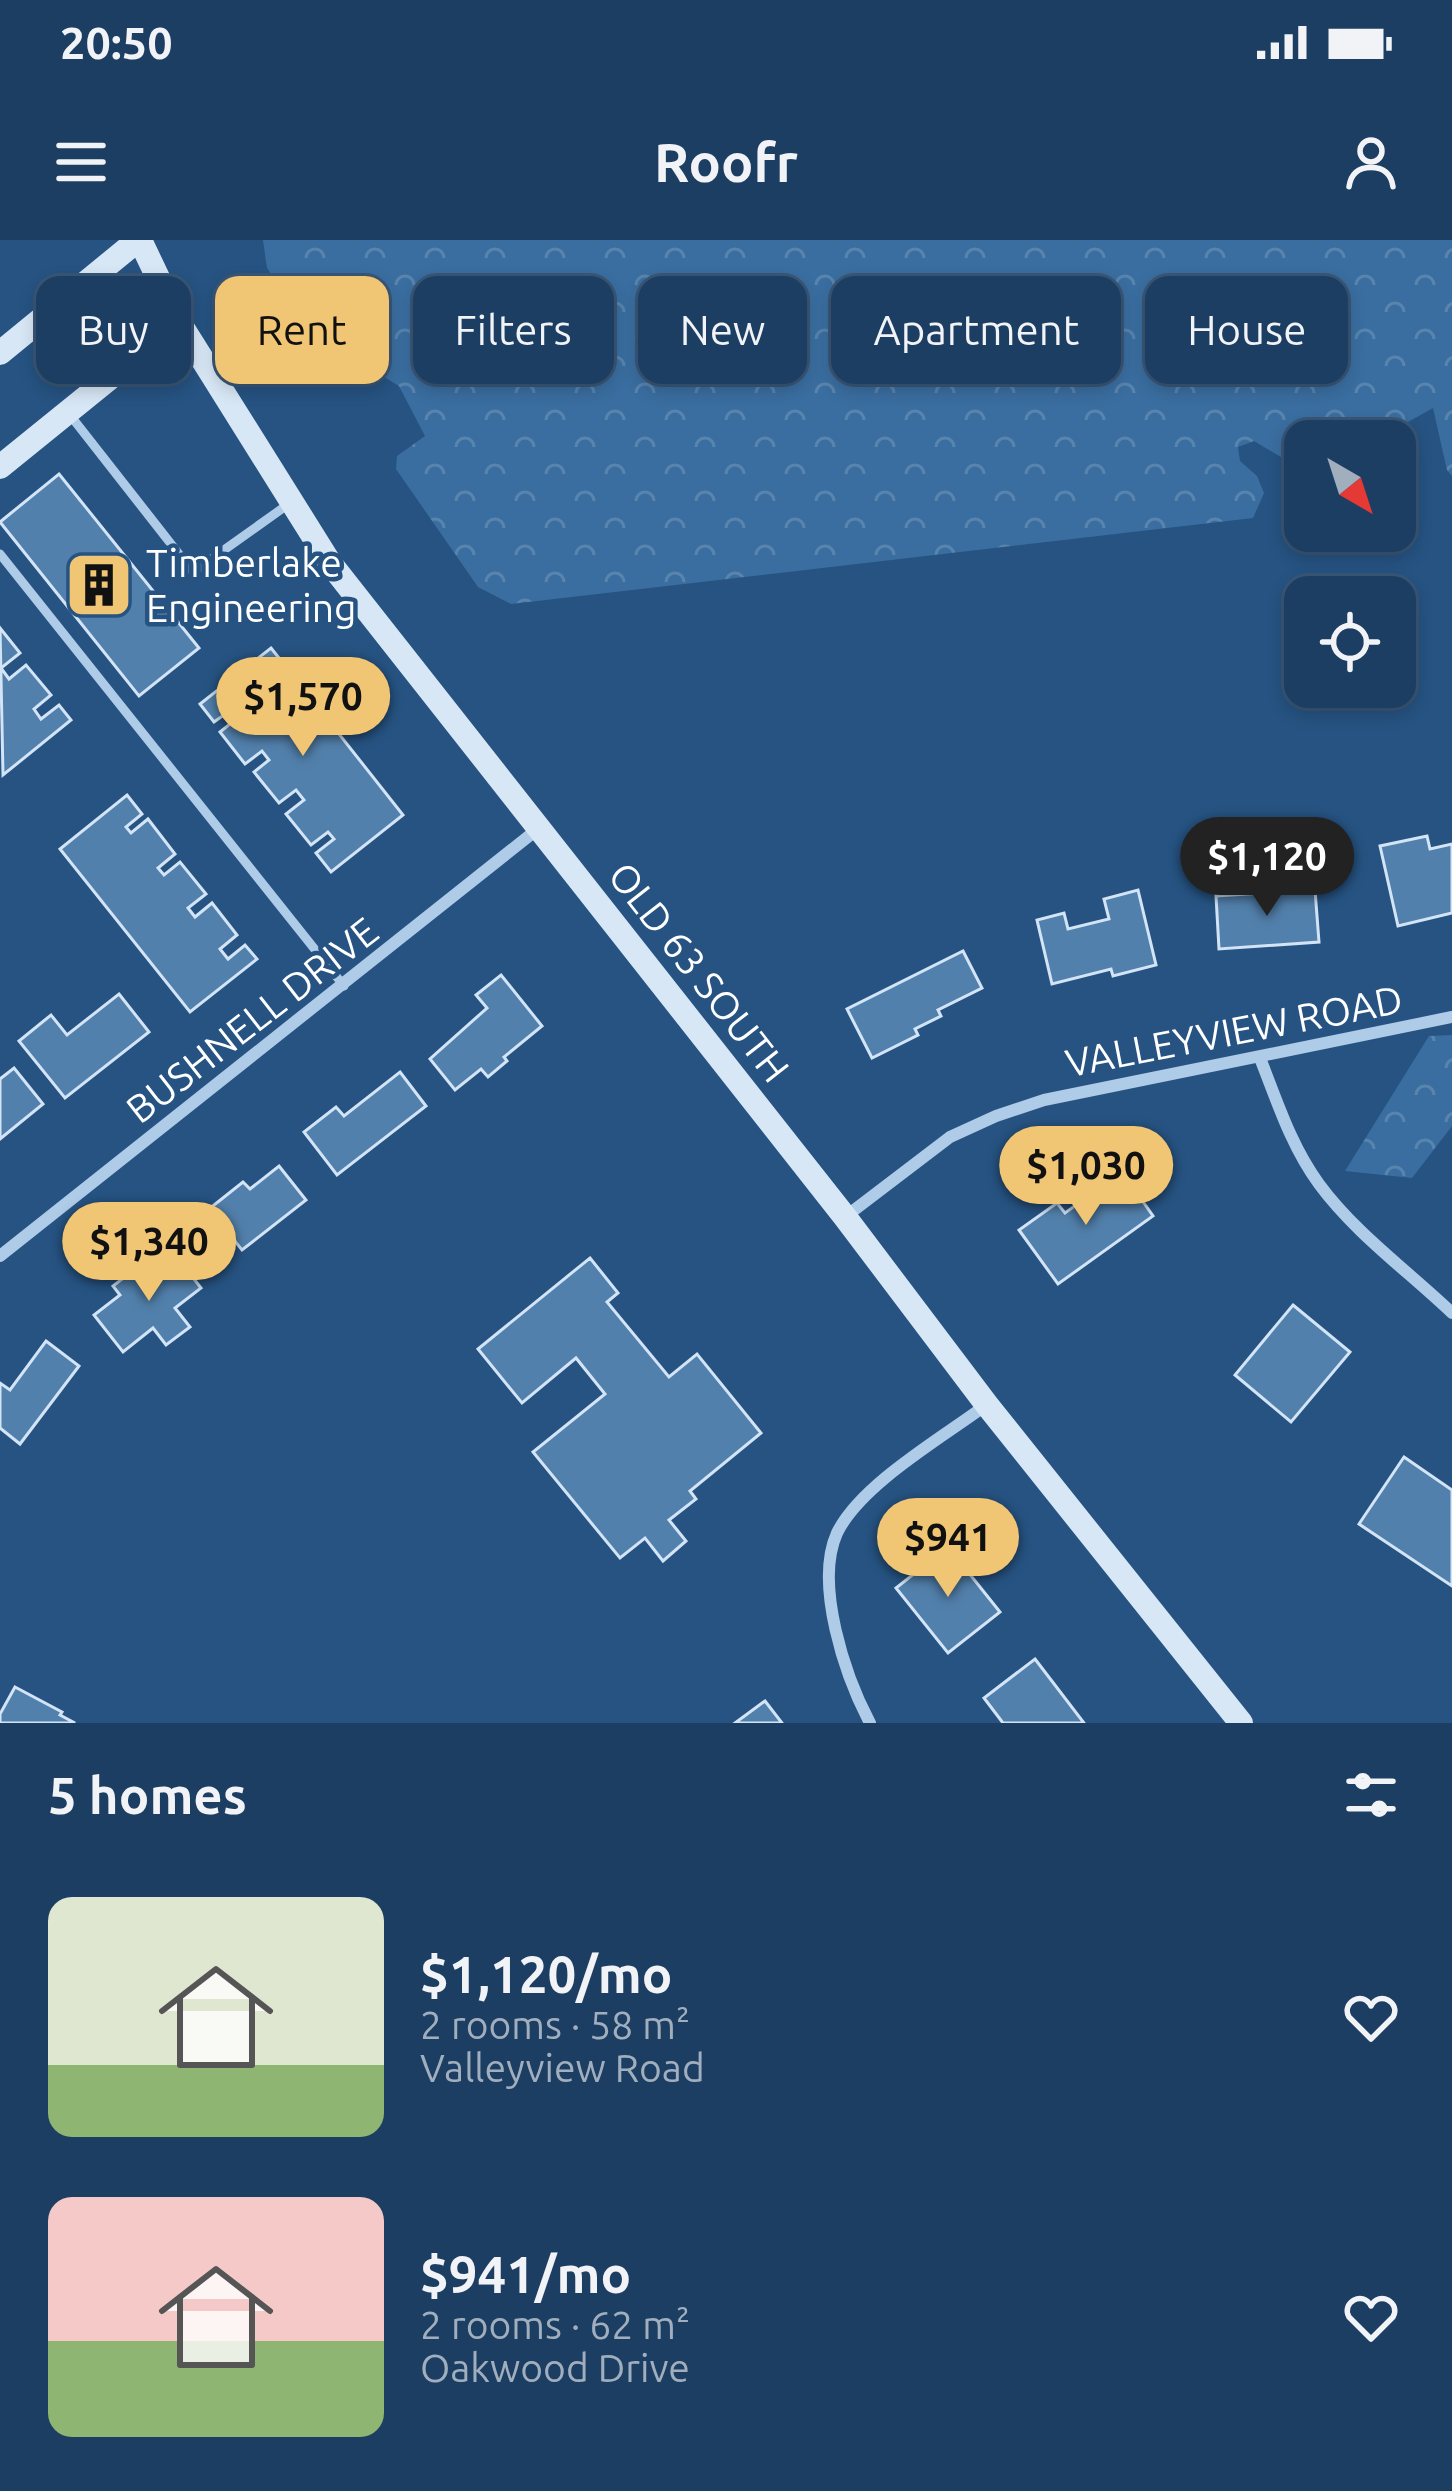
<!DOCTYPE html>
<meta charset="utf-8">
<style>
:root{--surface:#1c3e62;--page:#29496b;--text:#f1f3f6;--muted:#a0aebe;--line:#3a5777;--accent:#f0c573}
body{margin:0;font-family:Ubuntu,sans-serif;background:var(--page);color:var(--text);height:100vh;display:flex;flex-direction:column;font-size:45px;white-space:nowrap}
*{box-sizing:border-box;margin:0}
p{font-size:39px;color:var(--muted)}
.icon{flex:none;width:66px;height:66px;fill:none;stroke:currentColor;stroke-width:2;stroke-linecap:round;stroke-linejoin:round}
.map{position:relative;height:1483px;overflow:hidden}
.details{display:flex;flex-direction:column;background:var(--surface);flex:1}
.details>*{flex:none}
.guide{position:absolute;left:36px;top:36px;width:1380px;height:108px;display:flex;gap:24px}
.needle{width:78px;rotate:141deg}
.tools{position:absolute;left:1284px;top:180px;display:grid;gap:24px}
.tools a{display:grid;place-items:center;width:132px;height:132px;border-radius:24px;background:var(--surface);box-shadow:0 6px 18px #0003,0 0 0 3px var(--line);font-size:60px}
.price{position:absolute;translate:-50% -102px;padding:0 27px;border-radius:42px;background:var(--accent);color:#111;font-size:39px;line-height:78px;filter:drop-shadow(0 3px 6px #0008)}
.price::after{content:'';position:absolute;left:50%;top:72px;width:36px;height:27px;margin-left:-18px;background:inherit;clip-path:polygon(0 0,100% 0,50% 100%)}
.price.current{background:#222;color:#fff}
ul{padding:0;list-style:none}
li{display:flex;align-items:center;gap:36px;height:300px;padding:0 48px}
li span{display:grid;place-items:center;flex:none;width:336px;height:240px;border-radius:24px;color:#555}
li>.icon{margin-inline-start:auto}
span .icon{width:144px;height:144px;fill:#fffc;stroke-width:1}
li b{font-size:51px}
h2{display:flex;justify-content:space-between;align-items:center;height:144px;padding:0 48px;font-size:51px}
.pill{padding:0 42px;border-radius:24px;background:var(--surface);box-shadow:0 6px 18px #0003,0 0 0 3px var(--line);font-size:42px;line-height:108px}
.pill.current{background:var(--accent);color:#111}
.status{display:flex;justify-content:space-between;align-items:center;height:84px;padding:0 60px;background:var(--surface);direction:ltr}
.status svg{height:33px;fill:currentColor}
header{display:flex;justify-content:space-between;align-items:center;height:156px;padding:0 48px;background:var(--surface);font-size:54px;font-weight:700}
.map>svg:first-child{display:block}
.forest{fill:url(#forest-crowns)}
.building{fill:#5280ac;stroke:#d2e4f6;stroke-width:3}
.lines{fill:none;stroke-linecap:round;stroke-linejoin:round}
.lane{stroke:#aecbe7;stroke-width:9}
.street{stroke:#aecbe7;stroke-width:12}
.secondary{stroke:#d8e7f6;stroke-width:24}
.labels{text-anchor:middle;stroke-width:9;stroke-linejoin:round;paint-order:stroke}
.poi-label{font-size:39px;fill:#fff;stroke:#265382;text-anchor:start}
.street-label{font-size:39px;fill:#fff;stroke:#265382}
</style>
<div class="status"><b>20:50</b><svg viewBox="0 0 49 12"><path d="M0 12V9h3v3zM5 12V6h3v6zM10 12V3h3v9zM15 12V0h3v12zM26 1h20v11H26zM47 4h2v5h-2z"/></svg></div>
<header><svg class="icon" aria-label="menu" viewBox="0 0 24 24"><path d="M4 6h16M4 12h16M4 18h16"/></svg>Roofr<svg class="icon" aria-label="person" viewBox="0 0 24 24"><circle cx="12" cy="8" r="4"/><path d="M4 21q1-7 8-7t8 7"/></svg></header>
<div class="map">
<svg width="1452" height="1483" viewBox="0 0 1452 1483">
<defs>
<pattern id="forest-crowns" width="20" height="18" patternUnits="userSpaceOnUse" patternTransform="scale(3)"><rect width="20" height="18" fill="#3a6ea0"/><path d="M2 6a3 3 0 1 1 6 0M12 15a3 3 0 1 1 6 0" fill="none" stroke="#5884ae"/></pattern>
</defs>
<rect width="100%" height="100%" fill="#265382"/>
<g class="forest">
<path d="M 263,0 L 1452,0 L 1452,236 L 1447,230 L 1433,168 L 1374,201 L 1305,201 L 1305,228 L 1301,229 L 1254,201 L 1238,207 L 1240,221 L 1257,236 L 1264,253 L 1253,278 L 511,364 L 478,347 L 396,229 L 397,216 L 425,196 L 399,146 L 341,111 L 298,73 L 267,28 Z"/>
<path d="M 1452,795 L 1452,886 L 1412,938 L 1345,931 L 1429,796 Z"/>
</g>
<g class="building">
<path d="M 59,234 L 199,408 L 139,456 L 0,282 Z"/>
<path d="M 0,388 L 20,413 L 1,428 L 9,439 L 26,425 L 51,455 L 34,469 L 41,479 L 59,465 L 71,480 L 3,535 Z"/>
<path d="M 271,408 L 403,575 L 331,632 L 316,613 L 334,599 L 328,592 L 311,605 L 286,574 L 304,560 L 296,550 L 279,563 L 254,532 L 269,520 L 262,511 L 245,524 L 220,492 L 235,480 L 228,472 L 214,482 L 200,464 Z"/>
<path d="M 127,555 L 142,574 L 126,587 L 131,593 L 148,579 L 175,614 L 158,628 L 164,635 L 180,622 L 206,654 L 188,668 L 195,677 L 212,663 L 237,695 L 220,709 L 228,719 L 245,705 L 257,719 L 190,772 L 60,609 Z"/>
<path d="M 1427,596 L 1430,609 L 1452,604 L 1452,673 L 1398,686 L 1380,606 Z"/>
<path d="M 1138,650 L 1156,725 L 1113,736 L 1111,729 L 1052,744 L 1037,680 L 1064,673 L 1068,689 L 1109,679 L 1104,659 Z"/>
<path d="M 1315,650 L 1319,702 L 1219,709 L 1216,656 Z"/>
<path d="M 963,711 L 982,748 L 938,770 L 941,776 L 915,789 L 918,795 L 872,818 L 847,769 Z"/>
<path d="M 501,735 L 542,786 L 504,817 L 507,821 L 488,837 L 481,829 L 455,850 L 430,819 L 487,768 L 476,755 Z"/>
<path d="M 119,754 L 149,792 L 65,858 L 19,801 L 51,775 L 67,795 Z"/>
<path d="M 14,828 L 43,864 L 0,899 L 0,839 Z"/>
<path d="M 400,832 L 426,866 L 337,935 L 304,892 L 336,867 L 344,876 Z"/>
<path d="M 279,926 L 306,960 L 242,1010 L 209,969 L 243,942 L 250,949 Z"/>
<path d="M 1122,932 L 1153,976 L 1058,1044 L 1019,990 L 1057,963 L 1065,973 Z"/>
<path d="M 173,1012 L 201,1048 L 175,1068 L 190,1087 L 166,1105 L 153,1088 L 123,1112 L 94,1075 L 120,1055 L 113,1046 L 139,1026 L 145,1034 Z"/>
<path d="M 590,1018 L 618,1053 L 607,1062 L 669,1137 L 697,1114 L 761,1193 L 690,1251 L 696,1259 L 669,1280 L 686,1301 L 663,1321 L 645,1298 L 620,1318 L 533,1212 L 605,1154 L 576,1118 L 522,1163 L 478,1109 Z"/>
<path d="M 1293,1065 L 1350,1112 L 1291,1182 L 1235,1135 Z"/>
<path d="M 46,1101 L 79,1126 L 20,1204 L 0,1188 L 0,1143 L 10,1150 Z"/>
<path d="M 1404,1217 L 1452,1250 L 1452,1346 L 1359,1284 Z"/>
<path d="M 948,1307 L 1000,1372 L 948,1413 L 896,1348 Z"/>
<path d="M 1035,1419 L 1084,1483 L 1003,1483 L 984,1458 Z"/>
<path d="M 15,1447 L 62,1472 L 60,1475 L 75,1483 L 0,1483 L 0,1474 Z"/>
<path d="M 765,1461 L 782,1483 L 735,1483 Z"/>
</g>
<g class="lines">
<g class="lane">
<path d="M 70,175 L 193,332 L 290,263"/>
<path d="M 0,314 L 344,746"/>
</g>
<g class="street">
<path d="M 1260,818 C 1277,861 1291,906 1319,944 C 1355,993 1408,1031 1452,1073"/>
<path d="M 845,977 L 950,897 L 996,876 L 1044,860 L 1452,777"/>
<path d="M 0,1016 L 539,588"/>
<path d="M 870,1483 C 845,1436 814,1344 837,1293 C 861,1244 942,1198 986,1165"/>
</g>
<g class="secondary">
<path d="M 140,0 L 179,82 L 330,323 L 845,977 L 987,1165 L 1241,1483"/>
<path d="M 0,113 L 138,0"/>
<path d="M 0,227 L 179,82"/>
</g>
</g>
<defs>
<g id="building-square" transform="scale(3.45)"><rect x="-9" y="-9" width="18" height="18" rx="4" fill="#f0c573" stroke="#265382"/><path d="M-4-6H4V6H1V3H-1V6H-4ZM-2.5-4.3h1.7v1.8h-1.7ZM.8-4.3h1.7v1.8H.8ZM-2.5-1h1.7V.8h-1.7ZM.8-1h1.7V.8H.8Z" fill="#111"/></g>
</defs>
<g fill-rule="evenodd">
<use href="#building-square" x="99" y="345"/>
</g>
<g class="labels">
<g class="poi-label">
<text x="146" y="337">Timberlake<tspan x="146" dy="45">Engineering</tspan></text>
</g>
<g class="street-label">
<text transform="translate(699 732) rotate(52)" y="14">OLD 63 SOUTH</text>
<text transform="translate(252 780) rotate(-38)" y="14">BUSHNELL DRIVE</text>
<text transform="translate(1234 791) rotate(-11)" y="14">VALLEYVIEW ROAD</text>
</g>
</g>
</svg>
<div class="tools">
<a><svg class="needle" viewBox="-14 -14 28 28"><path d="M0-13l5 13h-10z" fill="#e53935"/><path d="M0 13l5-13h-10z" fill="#a0aebe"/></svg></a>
<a><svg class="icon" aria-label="locate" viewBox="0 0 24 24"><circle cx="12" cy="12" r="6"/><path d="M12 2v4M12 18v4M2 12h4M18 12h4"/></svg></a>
</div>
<b class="price" style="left:303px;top:519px">$1,570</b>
<b class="price current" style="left:1267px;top:679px">$1,120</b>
<b class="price" style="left:1086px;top:988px">$1,030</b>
<b class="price" style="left:149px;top:1064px">$1,340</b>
<b class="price" style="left:948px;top:1360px">$941</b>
<div class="guide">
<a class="pill">Buy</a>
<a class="pill current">Rent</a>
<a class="pill">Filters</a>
<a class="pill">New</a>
<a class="pill">Apartment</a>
<a class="pill">House</a>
</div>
</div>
<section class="details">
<h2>5 homes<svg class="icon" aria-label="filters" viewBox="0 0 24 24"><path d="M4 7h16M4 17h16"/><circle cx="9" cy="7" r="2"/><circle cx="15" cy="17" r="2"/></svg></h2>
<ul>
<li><span style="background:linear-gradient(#dfe7d0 70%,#8fb573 0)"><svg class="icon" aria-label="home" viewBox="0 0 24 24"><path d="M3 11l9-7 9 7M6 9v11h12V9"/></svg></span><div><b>$1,120/mo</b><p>2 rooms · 58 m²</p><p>Valleyview Road</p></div><svg class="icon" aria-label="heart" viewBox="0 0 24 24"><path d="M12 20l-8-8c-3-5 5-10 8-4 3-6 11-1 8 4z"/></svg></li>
<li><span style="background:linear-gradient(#f6c9c9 60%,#8fb573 0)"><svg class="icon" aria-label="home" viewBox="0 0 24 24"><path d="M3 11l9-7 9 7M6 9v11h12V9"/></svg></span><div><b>$941/mo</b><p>2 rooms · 62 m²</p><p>Oakwood Drive</p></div><svg class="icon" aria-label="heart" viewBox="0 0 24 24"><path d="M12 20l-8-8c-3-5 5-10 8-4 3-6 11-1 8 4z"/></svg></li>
</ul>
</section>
